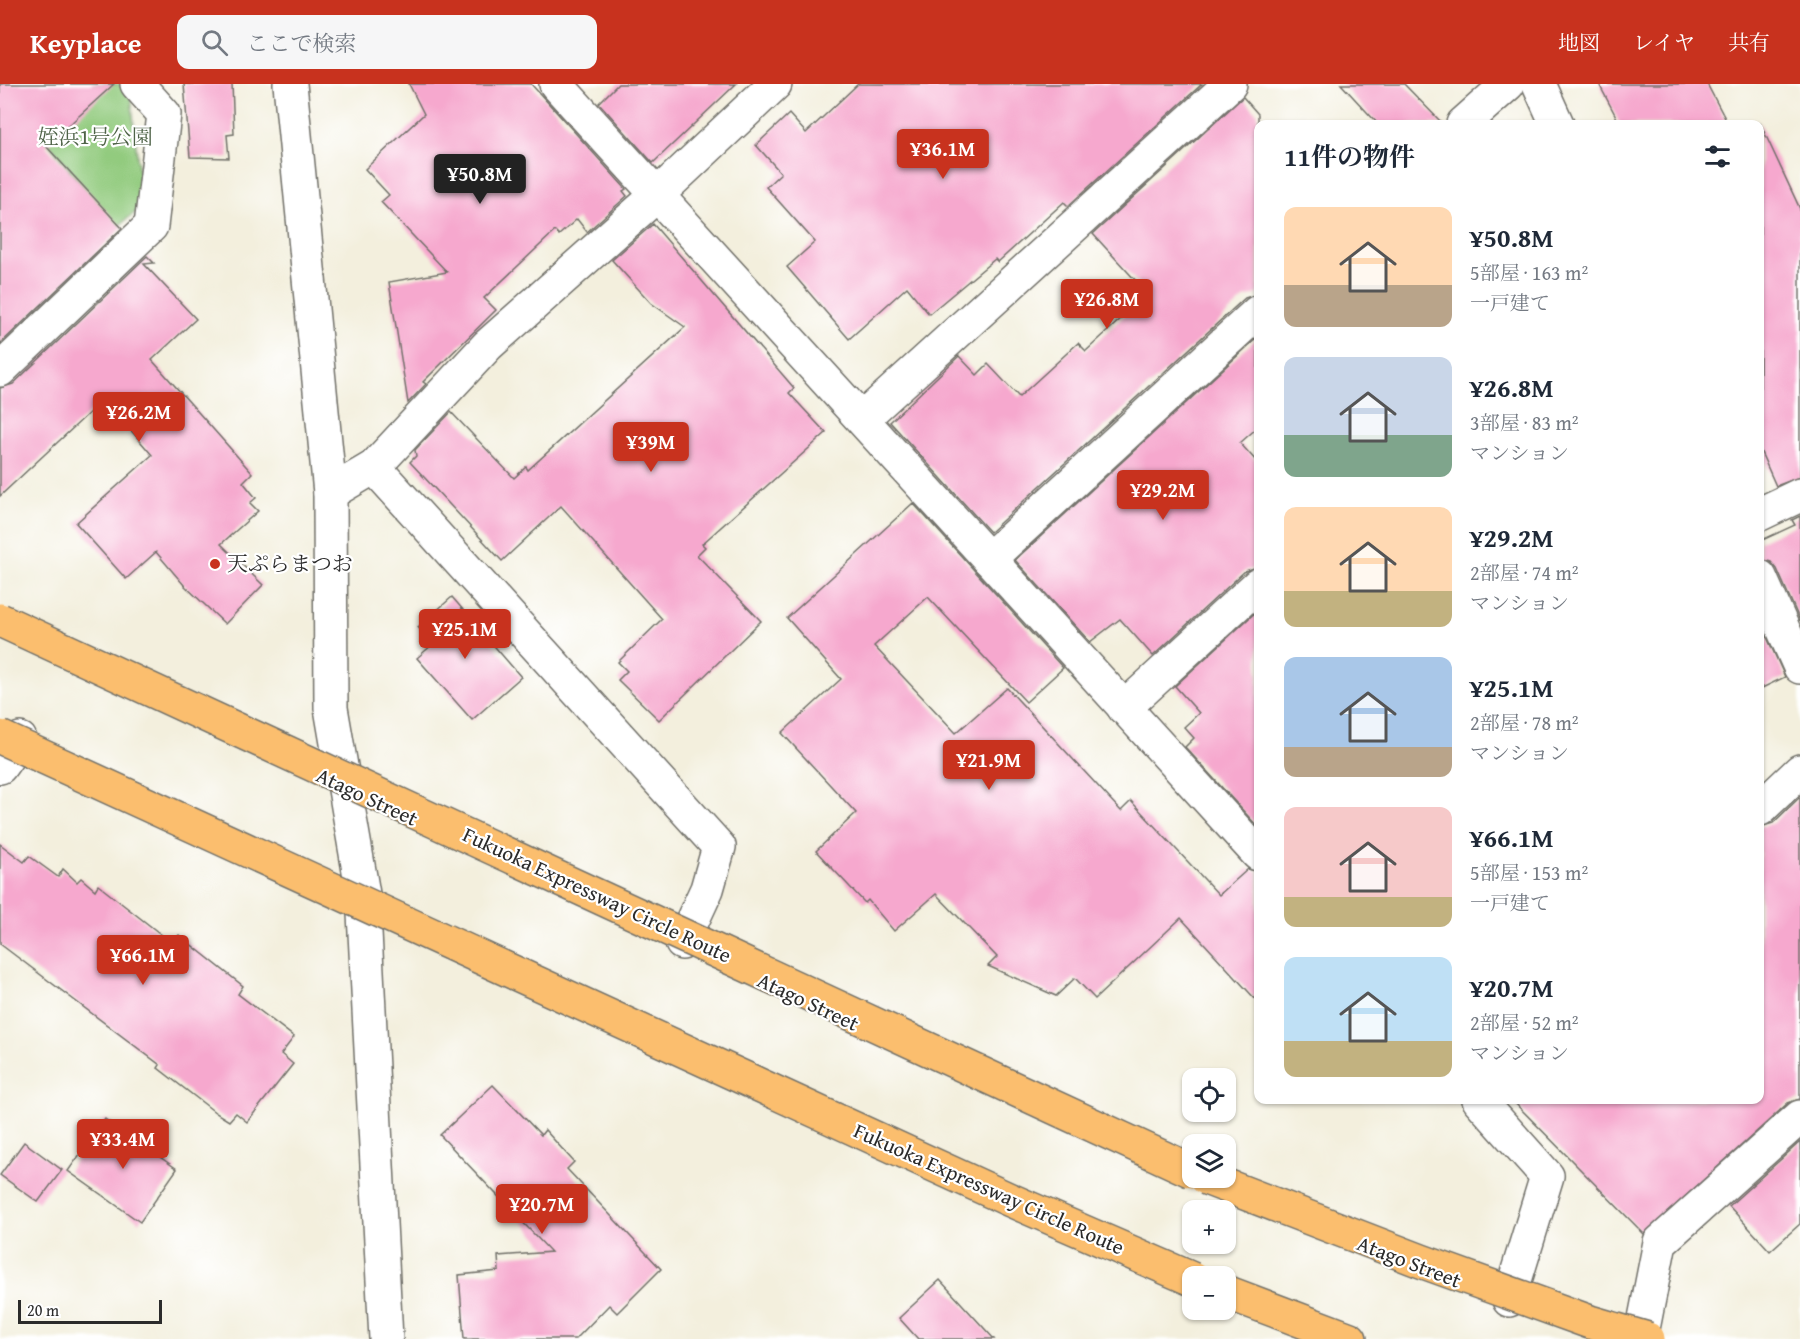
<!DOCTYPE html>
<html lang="ja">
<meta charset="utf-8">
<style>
:root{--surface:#fff;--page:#f6f6f7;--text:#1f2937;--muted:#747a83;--accent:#c8321e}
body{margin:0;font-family:"Gentium Book Plus","Noto Serif JP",serif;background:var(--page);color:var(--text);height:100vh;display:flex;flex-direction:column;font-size:22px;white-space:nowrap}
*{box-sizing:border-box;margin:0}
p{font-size:20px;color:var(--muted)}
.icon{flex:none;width:33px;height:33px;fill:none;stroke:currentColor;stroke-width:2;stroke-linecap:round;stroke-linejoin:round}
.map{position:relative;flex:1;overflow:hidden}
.details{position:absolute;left:1254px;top:36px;width:510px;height:984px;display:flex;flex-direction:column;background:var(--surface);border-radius:12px;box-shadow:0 2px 4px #0004}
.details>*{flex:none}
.controls{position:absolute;left:1182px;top:984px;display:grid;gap:12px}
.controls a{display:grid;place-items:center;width:54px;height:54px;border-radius:12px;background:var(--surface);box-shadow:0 2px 4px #0004;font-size:30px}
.scale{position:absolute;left:18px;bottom:15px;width:144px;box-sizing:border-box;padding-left:6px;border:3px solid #2b2b2b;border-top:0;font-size:16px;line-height:21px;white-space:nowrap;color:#2b2b2b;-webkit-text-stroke:4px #fff;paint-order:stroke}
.price{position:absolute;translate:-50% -51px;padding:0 14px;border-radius:6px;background:var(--accent);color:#fff;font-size:20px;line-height:39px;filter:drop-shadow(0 2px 3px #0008)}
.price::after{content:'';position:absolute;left:50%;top:36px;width:18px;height:14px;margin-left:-9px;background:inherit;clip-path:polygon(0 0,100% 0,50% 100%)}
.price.current{background:#222;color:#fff}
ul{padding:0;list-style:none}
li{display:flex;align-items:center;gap:18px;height:150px;padding:0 30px}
li span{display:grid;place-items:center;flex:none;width:168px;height:120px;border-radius:12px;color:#555}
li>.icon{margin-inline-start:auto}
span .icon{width:72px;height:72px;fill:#fffc;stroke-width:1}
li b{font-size:26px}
h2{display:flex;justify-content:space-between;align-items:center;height:72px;padding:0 30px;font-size:26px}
header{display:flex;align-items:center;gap:36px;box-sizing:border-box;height:84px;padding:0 30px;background:var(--accent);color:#fff}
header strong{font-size:28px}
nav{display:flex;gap:33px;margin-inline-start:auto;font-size:21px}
.search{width:420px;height:54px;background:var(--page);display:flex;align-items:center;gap:15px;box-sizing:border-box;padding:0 21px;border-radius:12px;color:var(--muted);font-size:22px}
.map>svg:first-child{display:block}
.green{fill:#92cb7e;stroke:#5e7b54;stroke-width:1.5}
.building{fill:#f6a8ce}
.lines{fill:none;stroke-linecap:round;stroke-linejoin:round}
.minor-casing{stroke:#717069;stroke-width:36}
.highway-casing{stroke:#717069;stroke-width:36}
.minor{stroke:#fff;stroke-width:33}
.highway{stroke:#fbbe6e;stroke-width:33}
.highway-bridge-casing{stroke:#717069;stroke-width:36;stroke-linecap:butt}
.highway-bridge{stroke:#fbbe6e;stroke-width:33}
.poi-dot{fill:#c8321e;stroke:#fff;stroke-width:2}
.labels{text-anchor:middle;stroke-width:4.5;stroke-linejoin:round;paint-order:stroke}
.park-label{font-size:21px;fill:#4f6348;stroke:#fff}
.poi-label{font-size:21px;fill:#2b2b2b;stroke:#fff;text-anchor:start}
.street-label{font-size:21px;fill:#2b2b2b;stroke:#fff}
</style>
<header>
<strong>Keyplace</strong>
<div class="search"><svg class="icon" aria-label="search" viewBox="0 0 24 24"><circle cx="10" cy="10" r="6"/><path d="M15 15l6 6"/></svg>ここで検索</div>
<nav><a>地図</a><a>レイヤ</a><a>共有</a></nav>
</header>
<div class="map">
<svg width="1800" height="1255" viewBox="0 0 1800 1255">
<rect width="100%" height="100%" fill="#fff"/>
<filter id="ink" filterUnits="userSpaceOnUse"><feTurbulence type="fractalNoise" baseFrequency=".0167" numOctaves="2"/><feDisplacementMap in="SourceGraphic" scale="12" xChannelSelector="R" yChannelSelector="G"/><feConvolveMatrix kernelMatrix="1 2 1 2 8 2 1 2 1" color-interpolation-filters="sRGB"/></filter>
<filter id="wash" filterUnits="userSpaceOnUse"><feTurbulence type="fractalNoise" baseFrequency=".008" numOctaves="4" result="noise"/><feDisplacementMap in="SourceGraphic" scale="24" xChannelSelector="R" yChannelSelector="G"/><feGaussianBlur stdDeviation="1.35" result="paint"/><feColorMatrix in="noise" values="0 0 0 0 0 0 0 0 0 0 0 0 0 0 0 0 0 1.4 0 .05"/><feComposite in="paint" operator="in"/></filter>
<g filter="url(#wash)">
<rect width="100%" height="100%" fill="#f3efdd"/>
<path class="green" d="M 93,0 L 130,0 L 142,123 L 116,144 L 41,50 Z"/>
<g id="blocks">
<g class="building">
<path d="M 0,0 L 114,0 L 46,62 L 122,144 L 0,260 Z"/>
<path d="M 184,0 L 232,0 L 234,50 L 227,51 L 229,74 L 190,73 Z"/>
<path d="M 409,0 L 531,0 L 626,105 L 623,107 L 627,112 L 587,148 L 577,135 L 559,151 L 555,147 L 484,214 L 496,226 L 423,298 L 426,300 L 408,319 L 389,198 L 447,188 L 381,118 L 389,111 L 365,85 L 424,30 Z"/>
<path d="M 618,0 L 736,0 L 653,79 L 599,19 Z"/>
<path d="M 858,0 L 1202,0 L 1068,122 L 1064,118 L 998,178 L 995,175 L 929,230 L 907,203 L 849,255 L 787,183 L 815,158 L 766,103 L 781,89 L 756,61 L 789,30 L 806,49 Z"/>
<path d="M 1341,0 L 1404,0 L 1443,40 L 1378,40 Z"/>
<path d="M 1599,0 L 1707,0 L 1728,40 L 1620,40 Z"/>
<path d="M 1243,13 L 1258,30 L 1258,210 L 1245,214 L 990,448 L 890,338 L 959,272 L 977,291 L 988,280 L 1019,313 L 1078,259 L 1086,267 L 1148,210 L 1093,150 Z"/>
<path d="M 1760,39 L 1800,125 L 1800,393 L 1776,402 L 1760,366 Z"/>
<path d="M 653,140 L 794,304 L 789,309 L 826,349 L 702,460 L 705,463 L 697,471 L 761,537 L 659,636 L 618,596 L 627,587 L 618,578 L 662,535 L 561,422 L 502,477 L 410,378 L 416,372 L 415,366 L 451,328 L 514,394 L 526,383 L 528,386 L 685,243 L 651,219 L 612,176 Z"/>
<path d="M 147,172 L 154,179 L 144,180 L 196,235 L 152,276 L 252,389 L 243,398 L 256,414 L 250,419 L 258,427 L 221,460 L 263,501 L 225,540 L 184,501 L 156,468 L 126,495 L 76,439 L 152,371 L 104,315 L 0,412 L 0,304 L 13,300 Z"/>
<path d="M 1258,253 L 1258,343 L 1240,359 L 1258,379 L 1258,483 L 1245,487 L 1153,572 L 1120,535 L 1090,558 L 1015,476 Z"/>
<path d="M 913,419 L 1063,584 L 1026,618 L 928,513 L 874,562 L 956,649 L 1007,604 L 1121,727 L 1131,717 L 1219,811 L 1248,785 L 1258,788 L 1258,918 L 1181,834 L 1095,915 L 1075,894 L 1056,912 L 988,882 L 997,873 L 936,810 L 894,847 L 868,816 L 865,819 L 816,767 L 856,729 L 782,649 L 841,595 L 787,534 Z"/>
<path d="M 1800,432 L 1800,537 L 1777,485 L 1771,478 L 1760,475 L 1760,457 L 1795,441 L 1792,436 Z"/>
<path d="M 452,513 L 521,593 L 472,636 L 417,574 L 433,560 L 418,543 Z"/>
<path d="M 1258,526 L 1258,743 L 1185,663 L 1194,654 L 1184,643 L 1199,629 L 1175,602 Z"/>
<path d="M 1760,538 L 1785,593 L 1760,605 Z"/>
<path d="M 1800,713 L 1800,1015 L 1788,1019 L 1644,1150 L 1512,1016 L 1760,1016 L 1760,743 L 1773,739 Z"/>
<path d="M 0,760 L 24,778 L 29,772 L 58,793 L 63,785 L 77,798 L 81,794 L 95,806 L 98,801 L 172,859 L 179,851 L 243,902 L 238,910 L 294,953 L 281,970 L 293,980 L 247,1038 L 236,1029 L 229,1037 L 216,1029 L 158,984 L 160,981 L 0,860 Z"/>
<path d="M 493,1001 L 541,1051 L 545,1046 L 574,1078 L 567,1085 L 661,1185 L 617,1229 L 609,1221 L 576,1255 L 464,1255 L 459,1191 L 499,1187 L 498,1172 L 551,1168 L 440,1051 Z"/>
<path d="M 105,1035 L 177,1085 L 140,1138 L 68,1087 Z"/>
<path d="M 24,1058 L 62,1086 L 38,1118 L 0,1091 Z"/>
<path d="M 1800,1058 L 1800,1140 L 1770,1167 L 1729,1122 Z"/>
<path d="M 940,1196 L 994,1255 L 918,1255 L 899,1234 Z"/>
</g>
</g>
</g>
<g filter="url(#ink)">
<use href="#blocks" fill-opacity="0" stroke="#717069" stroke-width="1.5"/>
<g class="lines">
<g class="minor-casing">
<g id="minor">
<path d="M 290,0 L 330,409 L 331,624 L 363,810 L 386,1255"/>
<path d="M 556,0 L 1258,770"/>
<path d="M 1539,0 L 1557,40"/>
<path d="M 1463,40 L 1508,0"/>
<path d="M 0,286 L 151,142 L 164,30 L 137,0"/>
<path d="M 862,335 L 1230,0"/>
<path d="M 374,383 L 719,763 L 707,805 L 682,859"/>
<path d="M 330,409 L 374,383 L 488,261 L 657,111 L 775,0"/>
<path d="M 1760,430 L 1800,411"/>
<path d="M 989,475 L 1258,228"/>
<path d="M 1760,493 L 1800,583"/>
<path d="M 1124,624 L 1258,501"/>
<path d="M 0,683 L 20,655"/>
<path d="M 1760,725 L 1800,687"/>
<path d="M 1479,1016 L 1547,1092 L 1509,1216"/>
<path d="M 1641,1255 L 1660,1158 L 1800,1033"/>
</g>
</g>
<g class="highway-casing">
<path id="highway" d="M 1226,1208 L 1350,1255"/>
</g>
<use href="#minor" class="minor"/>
<use href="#highway" class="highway"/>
<g class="highway-bridge-casing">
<g id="highway-bridge">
<path d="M 0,536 L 1192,1087"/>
<path d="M 0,653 L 1008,1115 L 1192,1195"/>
<path d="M 1206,1094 L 1421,1177 L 1590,1238 L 1648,1255"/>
</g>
</g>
<use href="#highway-bridge" class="highway-bridge"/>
</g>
</g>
<circle class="poi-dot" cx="215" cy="480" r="6"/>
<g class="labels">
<g class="park-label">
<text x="95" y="60">姪浜1号公園</text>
</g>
<g class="poi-label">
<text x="227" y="487">天ぷらまつお</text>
</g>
<g class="street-label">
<text transform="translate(367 713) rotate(25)" y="7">Atago Street</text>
<text transform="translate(597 811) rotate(25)" y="7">Fukuoka Expressway Circle Route</text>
<text transform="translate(808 918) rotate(25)" y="7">Atago Street</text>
<text transform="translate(989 1105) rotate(24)" y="7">Fukuoka Expressway Circle Route</text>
<text transform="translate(1409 1178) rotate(21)" y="7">Atago Street</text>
</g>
</g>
</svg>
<div class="controls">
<a><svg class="icon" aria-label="locate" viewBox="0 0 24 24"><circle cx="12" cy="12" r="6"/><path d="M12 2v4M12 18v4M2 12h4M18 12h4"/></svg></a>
<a><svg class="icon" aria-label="layers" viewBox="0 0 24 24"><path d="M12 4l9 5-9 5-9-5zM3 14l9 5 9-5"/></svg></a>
<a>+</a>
<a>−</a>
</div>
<div class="scale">20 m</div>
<b class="price" style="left:943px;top:96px">¥36.1M</b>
<b class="price current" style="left:480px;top:121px">¥50.8M</b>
<b class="price" style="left:1107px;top:246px">¥26.8M</b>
<b class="price" style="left:139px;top:359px">¥26.2M</b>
<b class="price" style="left:651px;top:389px">¥39M</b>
<b class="price" style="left:1163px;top:437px">¥29.2M</b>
<b class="price" style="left:465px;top:576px">¥25.1M</b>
<b class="price" style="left:989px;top:707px">¥21.9M</b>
<b class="price" style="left:143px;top:902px">¥66.1M</b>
<b class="price" style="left:123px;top:1086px">¥33.4M</b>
<b class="price" style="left:542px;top:1151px">¥20.7M</b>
<section class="details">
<h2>11件の物件<svg class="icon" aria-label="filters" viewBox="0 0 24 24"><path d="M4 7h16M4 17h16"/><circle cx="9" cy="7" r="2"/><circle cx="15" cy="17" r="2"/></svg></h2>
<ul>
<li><span style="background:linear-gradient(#ffd9b3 65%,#b9a48a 0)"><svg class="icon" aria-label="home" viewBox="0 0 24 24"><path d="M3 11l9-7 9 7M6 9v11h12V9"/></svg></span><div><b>¥50.8M</b><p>5部屋 · 163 m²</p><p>一戸建て</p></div></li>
<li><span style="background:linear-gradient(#c9d6e8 65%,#7fa58c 0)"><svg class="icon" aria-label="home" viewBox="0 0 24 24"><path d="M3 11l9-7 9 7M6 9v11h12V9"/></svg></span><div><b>¥26.8M</b><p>3部屋 · 83 m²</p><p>マンション</p></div></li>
<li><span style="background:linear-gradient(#ffd9b3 70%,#c2b280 0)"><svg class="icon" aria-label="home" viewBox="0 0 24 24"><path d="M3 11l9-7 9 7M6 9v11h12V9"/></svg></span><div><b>¥29.2M</b><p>2部屋 · 74 m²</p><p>マンション</p></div></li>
<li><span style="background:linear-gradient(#a9c7e8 75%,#b9a48a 0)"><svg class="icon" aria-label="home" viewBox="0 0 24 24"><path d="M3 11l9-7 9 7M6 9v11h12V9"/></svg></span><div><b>¥25.1M</b><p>2部屋 · 78 m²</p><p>マンション</p></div></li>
<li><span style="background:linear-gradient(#f6c9c9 75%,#c2b280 0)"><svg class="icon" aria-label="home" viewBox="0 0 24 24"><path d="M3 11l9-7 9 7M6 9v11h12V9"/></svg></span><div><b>¥66.1M</b><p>5部屋 · 153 m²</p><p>一戸建て</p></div></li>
<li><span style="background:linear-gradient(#bfe0f5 70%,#c2b280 0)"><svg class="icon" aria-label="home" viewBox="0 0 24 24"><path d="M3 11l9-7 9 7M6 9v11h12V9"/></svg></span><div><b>¥20.7M</b><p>2部屋 · 52 m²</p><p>マンション</p></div></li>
</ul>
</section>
</div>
